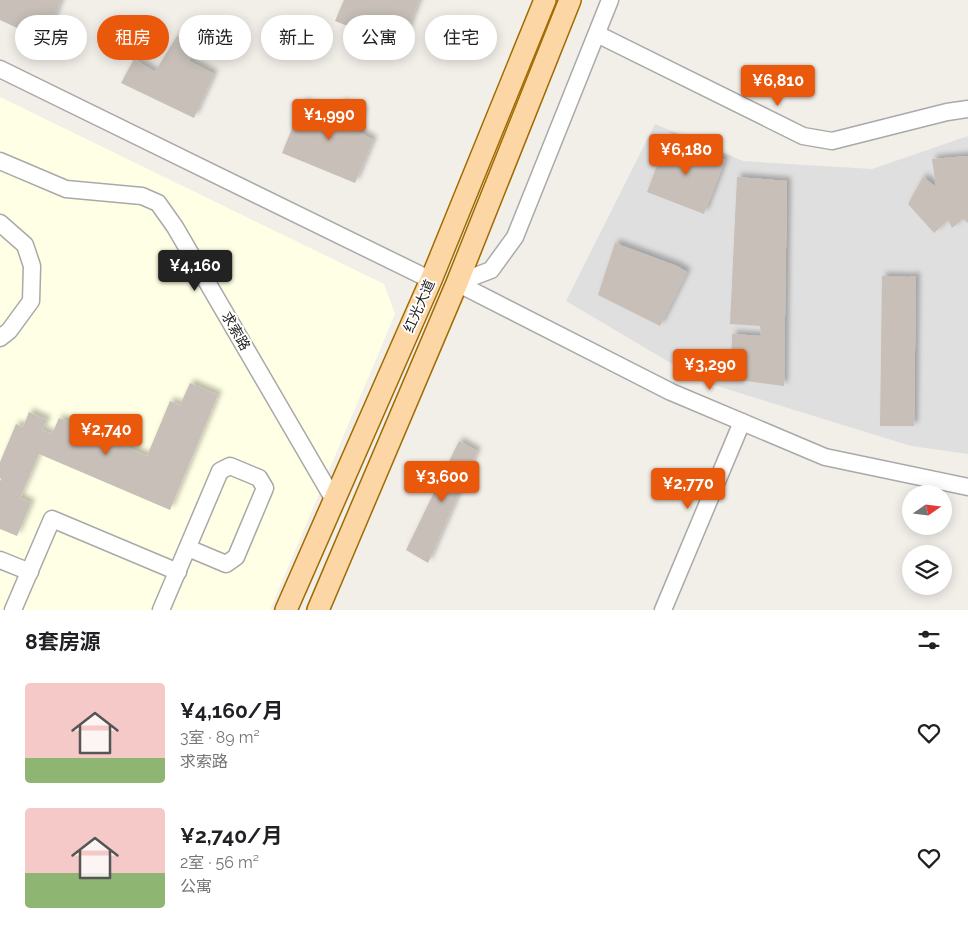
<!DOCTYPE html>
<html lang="zh">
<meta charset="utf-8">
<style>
:root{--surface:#fff;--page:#f6f6f6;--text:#202124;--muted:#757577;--accent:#ea580c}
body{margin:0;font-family:Raleway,"Noto Sans SC",sans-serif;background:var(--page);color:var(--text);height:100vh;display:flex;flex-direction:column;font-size:19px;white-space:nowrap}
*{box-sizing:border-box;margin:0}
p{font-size:16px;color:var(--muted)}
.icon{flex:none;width:28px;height:28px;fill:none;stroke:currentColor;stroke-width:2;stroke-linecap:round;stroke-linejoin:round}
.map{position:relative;height:610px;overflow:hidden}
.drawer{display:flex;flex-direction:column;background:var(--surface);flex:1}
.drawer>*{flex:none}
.top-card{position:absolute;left:15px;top:15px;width:500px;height:45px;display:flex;gap:10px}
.needle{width:32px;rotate:76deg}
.controls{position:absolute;left:902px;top:485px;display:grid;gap:10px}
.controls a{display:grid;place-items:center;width:50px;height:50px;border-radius:50%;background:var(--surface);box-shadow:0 2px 12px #0003;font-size:25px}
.price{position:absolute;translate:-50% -42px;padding:0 11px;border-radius:5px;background:var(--accent);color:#fff;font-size:16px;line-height:32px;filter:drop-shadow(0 1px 2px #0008)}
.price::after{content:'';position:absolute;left:50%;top:30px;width:15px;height:11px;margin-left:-8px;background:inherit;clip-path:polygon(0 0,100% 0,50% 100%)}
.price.on{background:#222;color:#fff}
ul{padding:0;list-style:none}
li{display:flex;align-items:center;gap:15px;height:125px;padding:0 25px}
li span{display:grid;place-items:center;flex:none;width:140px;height:100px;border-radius:5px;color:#555}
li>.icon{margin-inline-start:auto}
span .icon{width:60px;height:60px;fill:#fffc;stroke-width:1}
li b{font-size:21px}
h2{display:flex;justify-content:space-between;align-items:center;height:60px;padding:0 25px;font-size:21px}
.pill{padding:0 18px;border-radius:22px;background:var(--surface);box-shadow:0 2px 12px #0003;font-size:18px;line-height:45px}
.pill.on{background:var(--accent);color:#fff}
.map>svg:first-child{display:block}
.residential{fill:#e0dfdf}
.education{fill:#ffffe5}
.building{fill:#c7bfb8;filter:url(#shadow)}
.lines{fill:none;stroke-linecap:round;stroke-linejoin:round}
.minor-casing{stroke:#a9a9a9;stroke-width:19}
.major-casing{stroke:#a06b00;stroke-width:24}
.minor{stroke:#fff;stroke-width:16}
.major{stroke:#fcd6a4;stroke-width:21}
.labels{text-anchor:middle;stroke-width:4;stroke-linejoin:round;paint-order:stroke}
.street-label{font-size:14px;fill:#222;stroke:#fff}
</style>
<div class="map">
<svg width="968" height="610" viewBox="0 0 968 610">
<defs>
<filter id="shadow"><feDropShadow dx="4" dy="-4" stdDeviation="2.5" flood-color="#0004"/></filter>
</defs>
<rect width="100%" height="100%" fill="#f2efe9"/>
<path class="residential" d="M 655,124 L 743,161 L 872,169 L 968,136 L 968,454 L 911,446 L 701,381 L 566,301 Z"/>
<path class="education" d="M 0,97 L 384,284 L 395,314 L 270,610 L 0,610 Z"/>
<g class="building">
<path d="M 0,0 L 61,0 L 45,41 L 0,20 Z"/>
<path d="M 344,0 L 419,0 L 401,47 L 335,21 Z"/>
<path d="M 177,36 L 196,45 L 189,61 L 214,74 L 194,118 L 121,83 L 134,59 L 155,72 Z"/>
<path d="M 303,102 L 329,116 L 342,103 L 363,112 L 354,129 L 373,140 L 355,183 L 282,153 Z"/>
<path d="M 668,137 L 725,160 L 704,214 L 647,192 Z"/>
<path d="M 968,156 L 968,223 L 963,219 L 952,228 L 948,220 L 934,233 L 908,204 L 923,177 L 936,187 L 932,159 Z"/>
<path d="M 737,177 L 787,181 L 784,386 L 731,379 L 732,334 L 761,336 L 760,326 L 730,324 Z"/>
<path d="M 615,243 L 677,266 L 687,272 L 660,326 L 598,295 Z"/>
<path d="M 882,276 L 908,277 L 916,276 L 914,426 L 880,426 Z"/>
<path d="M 190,383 L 218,395 L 170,510 L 39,454 L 20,498 L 31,503 L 17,536 L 0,529 L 0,481 L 1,479 L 0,478 L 0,462 L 16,424 L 23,427 L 29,412 L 47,420 L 42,430 L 52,434 L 59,418 L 147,456 L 170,401 L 180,405 Z"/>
<path d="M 459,441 L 477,451 L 428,563 L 406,550 Z"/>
</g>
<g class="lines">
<g class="minor-casing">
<g id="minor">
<path d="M 597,34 L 803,136 L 832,141 L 947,112 L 968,109"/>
<path d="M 0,69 L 431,280"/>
<path d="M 0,161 L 66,189 L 142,196 L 158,203 L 175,227 L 334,500"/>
<path d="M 0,223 L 25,245 L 32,266 L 31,301 L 9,331 L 0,338"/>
<path d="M 457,283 L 671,392 L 825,457 L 968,487"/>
<path d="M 457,283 L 491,270 L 515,237 L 610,0"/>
<path d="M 0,560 L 30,572"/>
<path d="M 13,610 L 52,519 L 178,572"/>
<path d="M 161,610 L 220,471 L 230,466 L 259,478 L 265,488 L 236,557 L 226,564 L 188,548"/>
<path d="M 663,610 L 742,422"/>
</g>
</g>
<g class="major-casing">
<g id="major">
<path d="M 286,610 L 431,280 L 545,0"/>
<path d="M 318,610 L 457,283 L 570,0"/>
</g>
</g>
<use href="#minor" class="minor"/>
<use href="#major" class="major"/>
</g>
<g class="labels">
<g class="street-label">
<text transform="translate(419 306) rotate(-66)" y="5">红光大道</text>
<text transform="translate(236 331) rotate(60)" y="5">求索路</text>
</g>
</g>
</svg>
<div class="controls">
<a><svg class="needle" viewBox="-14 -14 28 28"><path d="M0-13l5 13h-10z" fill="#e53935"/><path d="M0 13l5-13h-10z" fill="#757577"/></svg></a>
<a><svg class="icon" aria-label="layers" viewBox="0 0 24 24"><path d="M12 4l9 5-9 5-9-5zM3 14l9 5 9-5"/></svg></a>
</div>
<b class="price" style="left:778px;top:107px">¥6,810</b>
<b class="price" style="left:329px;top:141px">¥1,990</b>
<b class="price" style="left:686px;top:176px">¥6,180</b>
<b class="price on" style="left:195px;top:292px">¥4,160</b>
<b class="price" style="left:710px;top:391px">¥3,290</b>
<b class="price" style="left:106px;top:456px">¥2,740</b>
<b class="price" style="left:442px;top:503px">¥3,600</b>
<b class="price" style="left:688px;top:510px">¥2,770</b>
<div class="top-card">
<a class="pill">买房</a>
<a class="pill on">租房</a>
<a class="pill">筛选</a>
<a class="pill">新上</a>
<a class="pill">公寓</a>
<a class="pill">住宅</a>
</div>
</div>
<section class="drawer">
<h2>8套房源<svg class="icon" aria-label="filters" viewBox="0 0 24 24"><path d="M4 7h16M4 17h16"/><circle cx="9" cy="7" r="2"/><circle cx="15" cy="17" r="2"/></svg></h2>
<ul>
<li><span style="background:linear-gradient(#f6c9c9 75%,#8fb573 0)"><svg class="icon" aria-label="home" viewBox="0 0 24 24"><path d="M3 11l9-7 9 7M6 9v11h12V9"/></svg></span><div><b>¥4,160/月</b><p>3室 · 89 m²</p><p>求索路</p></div><svg class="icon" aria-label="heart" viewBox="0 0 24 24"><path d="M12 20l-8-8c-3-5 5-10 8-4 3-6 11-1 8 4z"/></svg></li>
<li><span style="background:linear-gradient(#f6c9c9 65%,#8fb573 0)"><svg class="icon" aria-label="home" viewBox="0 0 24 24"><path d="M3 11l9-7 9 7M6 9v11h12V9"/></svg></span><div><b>¥2,740/月</b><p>2室 · 56 m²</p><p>公寓</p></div><svg class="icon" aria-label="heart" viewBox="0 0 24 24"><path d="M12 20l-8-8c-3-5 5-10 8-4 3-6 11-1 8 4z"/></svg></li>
</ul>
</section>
